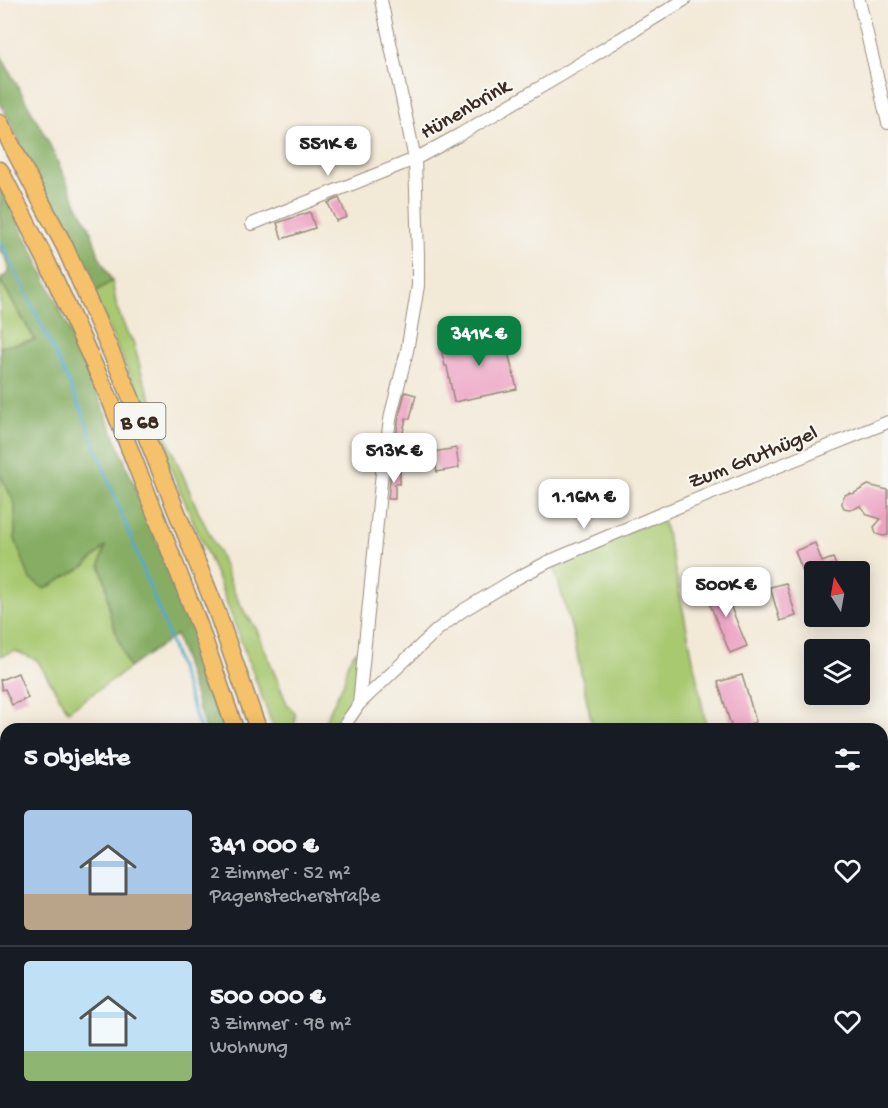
<!DOCTYPE html>
<html lang="de">
<meta charset="utf-8">
<style>
:root{--surface:#171b24;--page:#242831;--text:#f1f3f6;--muted:#9ea1a6;--line:#363941;--accent:#0b8043}
body{margin:0;font-family:"Gochi Hand",sans-serif;background:var(--page);color:var(--text);height:100vh;display:flex;flex-direction:column;font-size:22px;white-space:nowrap}
*{box-sizing:border-box;margin:0}
p{font-size:20px;color:var(--muted)}
.icon{flex:none;width:33px;height:33px;fill:none;stroke:currentColor;stroke-width:2;stroke-linecap:round;stroke-linejoin:round}
.map{position:relative;flex:1;overflow:hidden}
.drawer{position:absolute;left:0px;top:723px;width:888px;height:386px;display:flex;flex-direction:column;background:var(--surface);border-radius:18px 18px 0 0;box-shadow:0 3px 15px #0003}
.drawer>*{flex:none}
.needle{width:39px;rotate:349deg}
.controls{position:absolute;left:804px;top:561px;display:grid;gap:12px}
.controls a{display:grid;place-items:center;width:66px;height:66px;border-radius:6px;background:var(--surface);box-shadow:0 3px 15px #0003;font-size:30px}
.price{position:absolute;translate:-50% -51px;padding:0 14px;border-radius:12px;background:#fff;color:#222;font-size:20px;line-height:39px;filter:drop-shadow(0 2px 3px #0008)}
.price::after{content:'';position:absolute;left:50%;top:36px;width:18px;height:14px;margin-left:-9px;background:inherit;clip-path:polygon(0 0,100% 0,50% 100%)}
.price.on{background:var(--accent);color:#fff}
ul{padding:0;list-style:none}
li{display:flex;align-items:center;gap:18px;height:150px;padding:0 24px}
li+li{border-top:2px solid var(--line)}
li span{display:grid;place-items:center;flex:none;width:168px;height:120px;border-radius:6px;color:#555}
li>.icon{margin-inline-start:auto}
span .icon{width:72px;height:72px;fill:#fffc;stroke-width:1}
li b{font-size:26px}
h2{display:flex;justify-content:space-between;align-items:center;height:72px;padding:0 24px;font-size:26px}
.map>svg:first-child{display:block}
.green{fill:#a9c971;stroke:#727a48;stroke-width:1.5}
.forest{fill:#86ad63;stroke:#606c40;stroke-width:1.5}
.lines{fill:none;stroke-linecap:round;stroke-linejoin:round}
.stream{stroke:#53a9cf;stroke-width:3}
.building{fill:#eda2c3}
.minor-casing{stroke:#978a7a;stroke-width:14}
.highway-casing{stroke:#978a7a;stroke-width:19}
.minor{stroke:#fff;stroke-width:12}
.highway{stroke:#f5c16b;stroke-width:16}
.labels{text-anchor:middle;stroke-width:4.5;stroke-linejoin:round;paint-order:stroke}
.shield{fill:#f6f6f2;stroke:#73675e;stroke-width:1.5}
.shield-label{font-size:21px;font-weight:bold;fill:#3b2a1e}
.street-label{font-size:22px;fill:#3b2a1e;stroke:#f6f6f2}
</style>
<div class="map">
<svg width="888" height="1108" viewBox="0 0 888 1108">
<rect width="100%" height="100%" fill="#f6f6f2"/>
<filter id="ink" filterUnits="userSpaceOnUse"><feTurbulence type="fractalNoise" baseFrequency=".0167" numOctaves="2"/><feDisplacementMap in="SourceGraphic" scale="12" xChannelSelector="R" yChannelSelector="G"/><feConvolveMatrix kernelMatrix="1 2 1 2 8 2 1 2 1" color-interpolation-filters="sRGB"/></filter>
<filter id="wash" filterUnits="userSpaceOnUse"><feTurbulence type="fractalNoise" baseFrequency=".008" numOctaves="4" result="noise"/><feDisplacementMap in="SourceGraphic" scale="24" xChannelSelector="R" yChannelSelector="G"/><feGaussianBlur stdDeviation="1.35" result="paint"/><feColorMatrix in="noise" values="0 0 0 0 0 0 0 0 0 0 0 0 0 0 0 0 0 1.4 0 .05"/><feComposite in="paint" operator="in"/></filter>
<g filter="url(#wash)">
<rect width="100%" height="100%" fill="#f3e9d7"/>
<g class="green">
<path d="M 0,279 L 0,280 L 35,340 L 0,347 Z"/>
<path d="M 112,281 L 117,308 L 127,333 L 133,341 L 143,378 L 167,438 L 198,511 L 219,553 L 234,592 L 245,613 L 256,628 L 287,704 L 295,713 L 295,729 L 274,729 L 217,577 L 159,441 L 93,293 Z"/>
<path d="M 0,474 L 15,504 L 15,539 L 85,566 L 105,546 L 100,565 L 106,584 L 110,615 L 129,668 L 68,711 L 37,660 L 15,651 L 0,656 Z"/>
<path d="M 662,517 L 673,560 L 707,729 L 593,729 L 572,630 L 553,564 Z"/>
<path d="M 358,652 L 361,654 L 358,683 L 350,706 L 333,729 L 321,729 L 344,682 L 347,664 L 353,654 Z"/>
<path d="M 104,1103 L 203,1103 L 208,1108 L 181,1108 L 176,1106 L 174,1108 L 107,1108 Z"/>
<path d="M 386,1103 L 476,1103 L 479,1108 L 387,1108 Z"/>
</g>
<g class="forest">
<path d="M 0,54 L 48,141 L 76,202 L 90,228 L 99,256 L 112,281 L 93,293 L 0,102 Z"/>
<path d="M 0,187 L 31,247 L 89,372 L 190,624 L 229,729 L 205,729 L 176,635 L 129,668 L 110,615 L 106,584 L 100,565 L 105,547 L 85,566 L 45,589 L 30,579 L 15,539 L 15,504 L 0,474 L 0,347 L 35,340 L 0,280 L 9,272 L 7,260 L 2,252 L 0,252 Z"/>
<path d="M 882,883 L 888,892 L 888,1105 L 882,1097 Z"/>
<path d="M 642,1102 L 645,1108 L 479,1108 L 476,1103 Z"/>
</g>
<g class="lines">
<g class="stream">
<path d="M 0,240 L 27,294 L 83,414 L 166,629 L 200,729"/>
<path d="M 319,1102 L 321,1108"/>
</g>
</g>
<g id="blocks">
<g class="building">
<path d="M 339,198 L 347,217 L 336,221 L 328,203 Z"/>
<path d="M 310,212 L 315,228 L 282,239 L 277,223 Z"/>
<path d="M 503,331 L 517,389 L 454,402 L 447,366 L 445,366 L 440,345 Z"/>
<path d="M 405,392 L 416,395 L 410,419 L 406,418 L 400,446 L 395,445 L 399,416 Z"/>
<path d="M 456,448 L 459,468 L 437,472 L 433,452 Z"/>
<path d="M 391,471 L 400,471 L 400,484 L 395,484 L 395,499 L 388,499 Z"/>
<path d="M 868,485 L 888,490 L 888,535 L 883,536 L 876,534 L 874,527 L 881,519 L 868,515 L 860,506 L 854,509 L 849,509 L 844,508 L 842,504 L 843,498 L 845,495 L 849,493 L 853,494 Z"/>
<path d="M 815,543 L 822,562 L 833,558 L 839,572 L 814,572 L 814,583 L 808,585 L 795,551 Z"/>
<path d="M 721,583 L 747,646 L 730,653 L 704,590 Z"/>
<path d="M 786,583 L 796,616 L 780,621 L 770,587 Z"/>
<path d="M 18,673 L 28,698 L 12,705 L 5,689 L 2,690 L 0,680 Z"/>
<path d="M 742,675 L 756,722 L 732,729 L 718,682 Z"/>
</g>
</g>
</g>
<g filter="url(#ink)">
<use href="#blocks" fill-opacity="0" stroke="#978a7a" stroke-width="1.5"/>
<g class="lines">
<g class="minor-casing">
<g id="minor">
<path d="M 859,0 L 888,123"/>
<path d="M 252,224 L 415,159 L 459,135 L 563,74 L 684,0"/>
<path d="M 359,704 L 382,472 L 391,414 L 407,351 L 418,286 L 418,255 L 415,159 L 381,0"/>
<path d="M 342,729 L 359,704 L 437,630 L 462,611 L 517,578 L 548,562 L 663,513 L 888,422"/>
<path d="M 0,883 L 6,890"/>
<path d="M 215,1102 L 221,1108"/>
</g>
</g>
<g class="highway-casing">
<g id="highway">
<path d="M 0,123 L 65,247 L 129,393 L 217,612 L 258,729"/>
<path d="M 0,170 L 47,262 L 111,402 L 198,622 L 235,729"/>
<path d="M 354,1102 L 356,1108"/>
<path d="M 374,1102 L 376,1108"/>
</g>
</g>
<use href="#minor" class="minor"/>
<use href="#highway" class="highway"/>
</g>
</g>
<g class="labels">
<rect class="shield" x="114.5" y="403" width="51" height="36" rx="4.5"/>
<g class="shield-label">
<text x="140" y="428">B 68</text>
</g>
<g class="street-label">
<text transform="translate(464 107) rotate(-30)" y="8">Hünenbrink</text>
<text transform="translate(752 455) rotate(-22)" y="8">Zum Gruthügel</text>
</g>
</g>
</svg>
<div class="controls">
<a><svg class="needle" viewBox="-14 -14 28 28"><path d="M0-13l5 13h-10z" fill="#e53935"/><path d="M0 13l5-13h-10z" fill="#9ea1a6"/></svg></a>
<a><svg class="icon" aria-label="layers" viewBox="0 0 24 24"><path d="M12 4l9 5-9 5-9-5zM3 14l9 5 9-5"/></svg></a>
</div>
<b class="price" style="left:328px;top:177px">551K €</b>
<b class="price on" style="left:479px;top:367px">341K €</b>
<b class="price" style="left:394px;top:484px">513K €</b>
<b class="price" style="left:584px;top:530px">1.16M €</b>
<b class="price" style="left:726px;top:618px">500K €</b>
<section class="drawer">
<h2>5 Objekte<svg class="icon" aria-label="filters" viewBox="0 0 24 24"><path d="M4 7h16M4 17h16"/><circle cx="9" cy="7" r="2"/><circle cx="15" cy="17" r="2"/></svg></h2>
<ul>
<li><span style="background:linear-gradient(#a9c7e8 70%,#b9a48a 0)"><svg class="icon" aria-label="home" viewBox="0 0 24 24"><path d="M3 11l9-7 9 7M6 9v11h12V9"/></svg></span><div><b>341 000 €</b><p>2 Zimmer · 52 m²</p><p>Pagenstecherstraße</p></div><svg class="icon" aria-label="heart" viewBox="0 0 24 24"><path d="M12 20l-8-8c-3-5 5-10 8-4 3-6 11-1 8 4z"/></svg></li>
<li><span style="background:linear-gradient(#bfe0f5 75%,#8fb573 0)"><svg class="icon" aria-label="home" viewBox="0 0 24 24"><path d="M3 11l9-7 9 7M6 9v11h12V9"/></svg></span><div><b>500 000 €</b><p>3 Zimmer · 98 m²</p><p>Wohnung</p></div><svg class="icon" aria-label="heart" viewBox="0 0 24 24"><path d="M12 20l-8-8c-3-5 5-10 8-4 3-6 11-1 8 4z"/></svg></li>
</ul>
</section>
</div>
